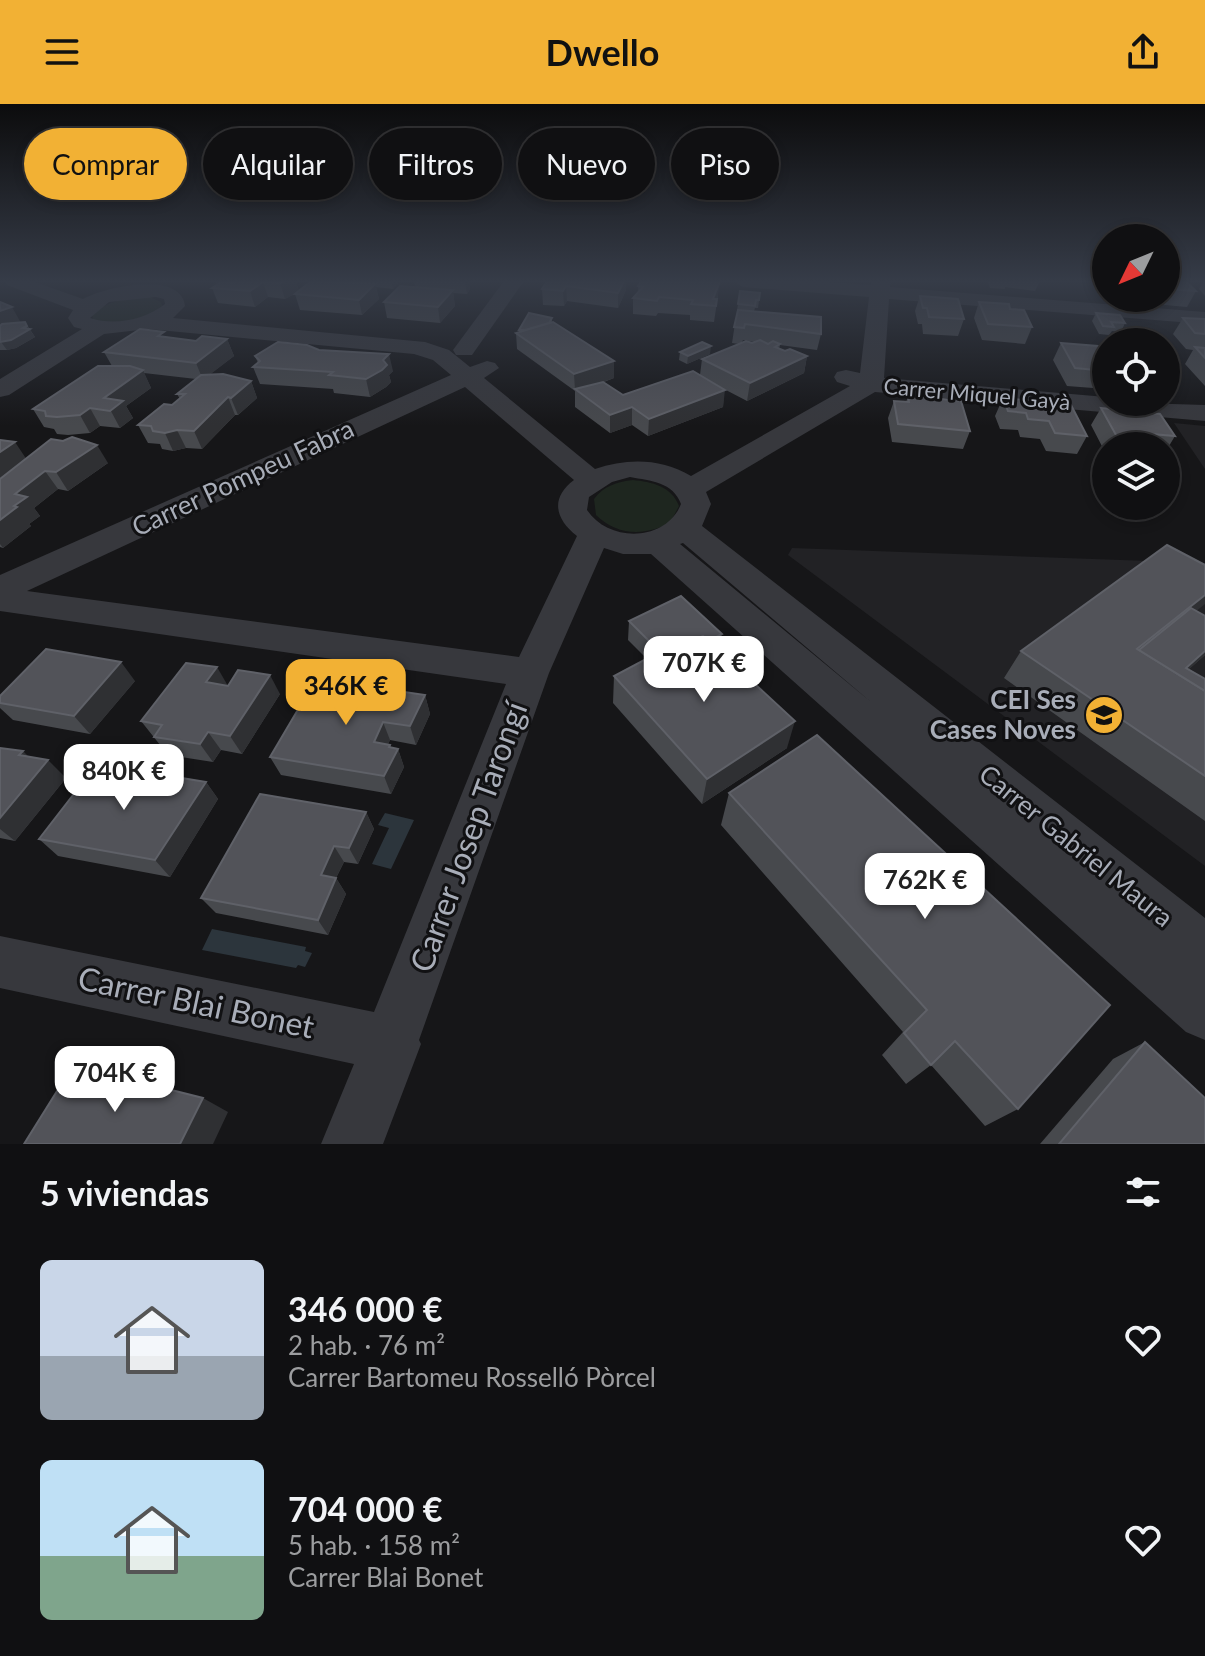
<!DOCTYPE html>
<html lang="es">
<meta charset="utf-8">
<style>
:root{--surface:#101012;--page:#1e1e20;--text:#f1f3f6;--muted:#9c9d9f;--line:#303032;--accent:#f2b134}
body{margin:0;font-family:Lato,sans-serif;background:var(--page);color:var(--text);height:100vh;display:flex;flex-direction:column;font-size:30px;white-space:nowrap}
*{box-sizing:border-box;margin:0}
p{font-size:26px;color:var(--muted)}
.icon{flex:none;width:44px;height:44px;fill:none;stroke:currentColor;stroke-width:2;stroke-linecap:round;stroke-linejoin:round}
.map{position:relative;height:1040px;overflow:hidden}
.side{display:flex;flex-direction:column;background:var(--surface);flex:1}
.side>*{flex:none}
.banner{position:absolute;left:24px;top:24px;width:800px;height:72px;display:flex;gap:16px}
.needle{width:52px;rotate:227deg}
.fabs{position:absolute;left:1092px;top:120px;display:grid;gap:16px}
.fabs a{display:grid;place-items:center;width:88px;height:88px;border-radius:50%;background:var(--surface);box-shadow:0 4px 12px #0003,0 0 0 2px var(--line);font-size:40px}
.price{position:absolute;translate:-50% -68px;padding:0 18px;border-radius:16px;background:#fff;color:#222;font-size:26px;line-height:52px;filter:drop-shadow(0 2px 4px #0008)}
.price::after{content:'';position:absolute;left:50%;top:48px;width:24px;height:18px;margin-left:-12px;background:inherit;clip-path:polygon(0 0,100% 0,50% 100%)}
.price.current{background:var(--accent);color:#111}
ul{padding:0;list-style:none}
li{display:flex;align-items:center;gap:24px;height:200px;padding:0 40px}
li span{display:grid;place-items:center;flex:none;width:224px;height:160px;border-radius:12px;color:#555}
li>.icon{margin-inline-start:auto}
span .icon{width:96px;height:96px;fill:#fffc;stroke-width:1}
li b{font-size:34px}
h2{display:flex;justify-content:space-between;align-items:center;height:96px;padding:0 40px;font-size:34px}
.tag{padding:0 28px;border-radius:36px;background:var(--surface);box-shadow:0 4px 12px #0003,0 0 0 2px var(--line);font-size:28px;line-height:72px}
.tag.current{background:var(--accent);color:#111}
header{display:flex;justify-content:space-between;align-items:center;height:104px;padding:0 40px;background:var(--accent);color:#111;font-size:36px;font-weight:700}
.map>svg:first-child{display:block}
.built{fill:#222225}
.green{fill:#1e261f}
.water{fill:#2c353c}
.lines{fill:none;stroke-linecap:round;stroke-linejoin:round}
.street{fill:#37383d;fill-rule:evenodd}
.wall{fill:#47494d;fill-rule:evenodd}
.shaded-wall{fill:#2f3033}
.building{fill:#525359;stroke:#5f6168;stroke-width:2}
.labels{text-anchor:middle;stroke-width:6;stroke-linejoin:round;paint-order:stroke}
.far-street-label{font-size:22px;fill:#a8adb8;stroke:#111113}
.street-label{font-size:26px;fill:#a8adb8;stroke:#111113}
.poi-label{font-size:26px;font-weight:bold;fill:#a8adb8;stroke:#111113;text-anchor:end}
.near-street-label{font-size:32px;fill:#a8adb8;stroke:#111113}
</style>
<header><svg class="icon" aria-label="menu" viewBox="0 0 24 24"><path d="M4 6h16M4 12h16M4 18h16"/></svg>Dwello<svg class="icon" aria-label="share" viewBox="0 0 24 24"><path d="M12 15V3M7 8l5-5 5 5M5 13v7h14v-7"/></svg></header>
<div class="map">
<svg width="1205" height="1040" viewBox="0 0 1205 1040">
<rect width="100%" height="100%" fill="#161618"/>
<g class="built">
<path d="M 1174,319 L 1205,322 L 1205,365 Z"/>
<path d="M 792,444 L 1205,459 L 1205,762 L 788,451 Z"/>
</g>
<g class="green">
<path d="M 150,193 L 161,198 L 162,202 C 147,220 113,222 93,215 L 92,211 C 108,195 128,195 150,193 Z"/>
<path d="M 633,376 C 652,378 671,382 679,402 L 670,419 C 645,432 617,432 596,411 L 594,395 C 604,382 616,378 633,376 Z"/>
</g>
<g class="water">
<path d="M 385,709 L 414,716 L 391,765 L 372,760 L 389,724 L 378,721 Z"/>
<path d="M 212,825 L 306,843 L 305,847 L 312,849 L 305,863 L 298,861 L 296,864 L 202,846 Z"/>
</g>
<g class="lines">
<g class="street">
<path d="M 4,177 L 32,177 L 83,195 C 105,183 181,166 185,202 L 173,214 L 425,238 L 449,246 L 470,263 L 487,257 L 495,259 L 499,264 L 484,274 L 595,365 C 627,354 661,354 691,372 L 850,282 L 837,278 L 834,273 L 837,268 L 846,266 L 860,269 L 869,193 L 743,183 L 733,177 L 814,177 L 871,181 L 871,177 L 891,177 L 890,183 L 1205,208 L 1205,220 L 889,195 L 884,274 L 1106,293 L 1106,298 L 1205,301 L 1205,317 L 875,288 L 706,388 L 711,400 L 702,422 L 1205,814 L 1205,936 L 1186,928 L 651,450 L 623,450 L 604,444 L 549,569 L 419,936 L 421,940 L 383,1040 L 321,1040 L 354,960 L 0,884 L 0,832 L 374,908 L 506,580 L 0,507 L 0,471 L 451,271 L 433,256 L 414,250 L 148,225 L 104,230 L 9,291 L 0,293 L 0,275 L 82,225 L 74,223 L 68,214 L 73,206 L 7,181 ZM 156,193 L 164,195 L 165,200 C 144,216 115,222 90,214 L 109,198 ZM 465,283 L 574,376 C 550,394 555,415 577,432 L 519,553 L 27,487 ZM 630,373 C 651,377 673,378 681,400 C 666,438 609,439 587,406 L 589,393 L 612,378 ZM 683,439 L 871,598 L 680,440 Z"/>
<path d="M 504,177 L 524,177 L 472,251 L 456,251 L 453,246 Z"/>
</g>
</g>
<g class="wall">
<path d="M 215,177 L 296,177 L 299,187 L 311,177 L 349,179 L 349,177 L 400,177 L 393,185 L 376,183 L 379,195 L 362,211 L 300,206 L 295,190 L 296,189 L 285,195 L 268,193 L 255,203 L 218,199 L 212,184 L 217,181 Z"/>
<path d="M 414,177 L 469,177 L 470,185 L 467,190 L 453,189 L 455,202 L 440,219 L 387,214 L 384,198 L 415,183 Z"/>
<path d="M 547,177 L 626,177 L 626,186 L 618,204 L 567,197 L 564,202 L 543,201 L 542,185 Z"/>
<path d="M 987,177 L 1040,177 L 1035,187 L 1005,183 L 1005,185 L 990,184 Z"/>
<path d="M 1166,177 L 1196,187 L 1187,203 L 1132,198 L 1129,194 L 1166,194 Z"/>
<path d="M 1203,178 L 1205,178 L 1205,192 L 1199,185 Z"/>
<path d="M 638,182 L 718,191 L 714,218 L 690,216 L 690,211 L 658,209 L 656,212 L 633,210 L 633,194 L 638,189 Z"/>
<path d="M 760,189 L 758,204 L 755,204 L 754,207 L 821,230 L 817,246 L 780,241 L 779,245 L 785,247 L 807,252 L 804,269 L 747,297 L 724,285 L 723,303 L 648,332 L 632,321 L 610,329 L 575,303 L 575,287 L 517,245 L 516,229 L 519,228 L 519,226 L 552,214 L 552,218 L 614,257 L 614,274 L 604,278 L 623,291 L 700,271 L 702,255 L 739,240 L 732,239 L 738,200 ZM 743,236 L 755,238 L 752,239 L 742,238 Z"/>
<path d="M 920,192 L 964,215 L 958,232 L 923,230 L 922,220 L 918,220 L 915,207 Z"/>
<path d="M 0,198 L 21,219 L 25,218 L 35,233 L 16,244 L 7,246 L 0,246 Z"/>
<path d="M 979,198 L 1010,205 L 1032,223 L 1025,240 L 982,236 L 974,214 Z"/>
<path d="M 1096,209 L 1125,219 L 1121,228 L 1112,227 L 1109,231 L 1099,230 L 1092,217 Z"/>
<path d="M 1183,214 L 1205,215 L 1205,282 L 1185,260 L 1193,246 L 1186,245 L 1173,230 Z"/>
<path d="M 167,233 L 196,237 L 227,235 L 234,252 L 210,270 L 251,277 L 257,294 L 238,311 L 235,311 L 202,345 L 186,344 L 173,347 L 162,345 L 160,340 L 148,339 L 138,321 L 172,301 L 180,295 L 177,290 L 196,275 L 144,269 L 151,284 L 126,302 L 133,314 L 120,324 L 100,322 L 90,329 L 68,331 L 57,330 L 54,325 L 44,323 L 33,305 L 112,262 L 104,248 Z"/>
<path d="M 1061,239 L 1106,248 L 1106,285 L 1067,282 L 1053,256 Z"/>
<path d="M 319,246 L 393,267 L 389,271 L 391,278 L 386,283 L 370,293 L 334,289 L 333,285 L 260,280 L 253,263 L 258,259 L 255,252 Z"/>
<path d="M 680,248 L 710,250 L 687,260 L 679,256 Z"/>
<path d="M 908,293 L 970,327 L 963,345 L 892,338 L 888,314 L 894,297 L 906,298 Z"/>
<path d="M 1003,294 L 1087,332 L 1077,350 L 1046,347 L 1040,335 L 1020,333 L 1018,326 L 1000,325 L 995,312 Z"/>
<path d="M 1101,304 L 1175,332 L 1166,347 L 1166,342 L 1106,342 L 1106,350 L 1091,321 Z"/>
<path d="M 26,355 L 108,359 L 68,387 L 58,385 L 34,404 L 40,412 L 29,420 L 31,422 L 3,444 L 0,443 L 0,375 Z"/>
<path d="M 1205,512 L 1205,551 L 1189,565 L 1205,575 L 1205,717 L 1004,574 L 1021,547 Z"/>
<path d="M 629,517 L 719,547 L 787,644 L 702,700 L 613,599 L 614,572 L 647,555 L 628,536 Z"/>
<path d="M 135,577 L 90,630 L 13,616 L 0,604 L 0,592 Z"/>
<path d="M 228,582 L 280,590 L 242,650 L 221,646 L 213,658 L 168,651 L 141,617 Z"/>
<path d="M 425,591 L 430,610 L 416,641 L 390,636 L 388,640 L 390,641 L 391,644 L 398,645 L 404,663 L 391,690 L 281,671 L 270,653 Z"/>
<path d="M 0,644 L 28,653 L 66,674 L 15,737 L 0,734 Z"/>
<path d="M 206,678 L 218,695 L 170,773 L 58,752 L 39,735 Z"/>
<path d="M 729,689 L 1018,1005 L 985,1022 L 931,961 L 906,980 L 882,951 L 903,928 L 721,721 Z"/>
<path d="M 366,708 L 374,725 L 358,760 L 344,758 L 336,774 L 346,790 L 328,831 L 216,809 L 201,794 Z"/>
<path d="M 1145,938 L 1205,1040 L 1040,1040 L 1113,955 Z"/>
</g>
<g class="shaded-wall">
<path d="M 285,177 L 296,177 L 299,188 L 285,195 L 280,179 Z"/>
<path d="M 391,177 L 400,177 L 393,185 Z"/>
<path d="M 465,177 L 469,177 L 470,185 L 467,190 Z"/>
<path d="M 624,177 L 626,177 L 626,186 L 618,204 L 618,189 Z"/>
<path d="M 720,177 L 718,191 L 715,202 L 713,195 Z"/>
<path d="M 263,178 L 268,193 L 255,203 L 250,187 Z"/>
<path d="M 375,180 L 379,195 L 362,211 L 359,196 Z"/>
<path d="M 566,182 L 567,197 L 564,202 L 563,187 Z"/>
<path d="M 453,186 L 455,202 L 440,219 L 438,203 Z"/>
<path d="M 12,203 L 21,219 L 0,227 L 0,207 Z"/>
<path d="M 27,222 L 35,233 L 16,244 L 7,246 L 1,238 Z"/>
<path d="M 227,235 L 234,252 L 203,276 L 196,259 Z"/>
<path d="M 711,242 L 710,250 L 687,260 L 688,252 Z"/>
<path d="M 389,250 L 393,267 L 389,271 L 391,278 L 386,283 L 370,293 L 366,275 Z"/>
<path d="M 807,252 L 804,269 L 747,297 L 750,279 Z"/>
<path d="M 614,257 L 614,274 L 577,287 L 575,286 L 574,270 Z"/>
<path d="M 143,266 L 151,284 L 126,302 L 133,314 L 120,324 L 104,294 Z"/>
<path d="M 251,277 L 257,294 L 238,311 L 231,294 Z"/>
<path d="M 725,286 L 723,303 L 648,332 L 649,315 Z"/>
<path d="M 228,293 L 235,311 L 202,345 L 194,327 Z"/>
<path d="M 632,303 L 632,321 L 610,329 L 610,311 Z"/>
<path d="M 90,304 L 100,322 L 90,329 L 80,311 Z"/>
<path d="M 177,326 L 186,344 L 173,347 L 165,329 Z"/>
<path d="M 15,338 L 27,356 L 0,375 L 0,348 Z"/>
<path d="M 97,341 L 108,359 L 68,387 L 56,368 Z"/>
<path d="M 45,367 L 58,385 L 34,404 L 40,412 L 29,420 L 31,422 L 3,444 L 0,440 L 0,416 L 15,390 Z"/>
<path d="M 1205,491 L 1205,500 L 1135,556 L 1137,545 Z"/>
<path d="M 722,530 L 719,548 L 670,558 Z"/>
<path d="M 1205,547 L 1205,551 L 1170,582 L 1186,564 Z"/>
<path d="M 121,558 L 135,577 L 90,630 L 74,612 Z"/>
<path d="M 217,563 L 228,582 L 206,578 Z"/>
<path d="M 270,571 L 280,590 L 242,650 L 230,632 Z"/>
<path d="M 425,591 L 430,610 L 416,641 L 410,622 Z"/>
<path d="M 795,617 L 787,644 L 702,700 L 707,675 Z"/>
<path d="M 383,618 L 390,636 L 381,656 L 374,638 Z"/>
<path d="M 208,628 L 221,646 L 213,658 L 200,640 Z"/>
<path d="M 390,641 L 394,652 L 398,645 L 404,663 L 391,690 L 384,672 Z"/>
<path d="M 23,647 L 41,665 L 48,656 L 66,674 L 15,737 L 0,725 L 0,714 L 19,651 Z"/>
<path d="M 206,678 L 218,695 L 170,773 L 155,756 Z"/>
<path d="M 366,708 L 374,725 L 358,760 L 349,744 Z"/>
<path d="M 334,742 L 344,758 L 336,774 L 346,790 L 328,831 L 318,816 L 321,771 Z"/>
<path d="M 203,994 L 228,1008 L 213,1040 L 180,1040 Z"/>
</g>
<g class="building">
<path d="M 237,177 L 285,177 L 280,179 L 263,178 L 250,187 L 212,184 L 221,178 L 234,179 Z"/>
<path d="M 311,177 L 327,177 L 325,178 L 375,180 L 359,196 L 295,190 Z"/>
<path d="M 547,177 L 624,177 L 618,189 L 566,182 L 563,187 L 542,185 Z"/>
<path d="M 641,177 L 720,177 L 713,195 L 717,195 L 716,202 L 691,200 L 693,196 L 659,193 L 657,197 L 633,194 L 643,183 L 638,182 Z"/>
<path d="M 1166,177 L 1186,177 L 1196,187 L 1166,185 Z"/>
<path d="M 400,182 L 453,186 L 438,203 L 384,198 Z"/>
<path d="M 740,187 L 760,189 L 759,196 L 756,196 L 755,202 L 738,200 Z"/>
<path d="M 920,192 L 958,195 L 964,215 L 929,213 L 927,204 L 923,204 Z"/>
<path d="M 0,198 L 12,203 L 0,207 Z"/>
<path d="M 979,198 L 1009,200 L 1010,205 L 1024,206 L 1032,223 L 988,220 Z"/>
<path d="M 738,206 L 821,213 L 821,230 L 745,220 L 744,224 L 734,223 Z"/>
<path d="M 529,209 L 552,214 L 549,219 L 525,226 L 519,226 Z"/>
<path d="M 1096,209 L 1120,211 L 1125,219 L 1111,218 L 1114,223 L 1103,222 Z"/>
<path d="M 1183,214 L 1205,215 L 1205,230 L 1195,229 Z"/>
<path d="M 25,218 L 27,222 L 23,224 L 30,225 L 11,236 L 0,238 L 0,222 L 2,220 Z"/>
<path d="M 553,218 L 614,257 L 574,270 L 516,229 Z"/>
<path d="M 140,225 L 164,228 L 158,232 L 196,237 L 202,232 L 227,235 L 196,259 L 104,248 Z"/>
<path d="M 760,236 L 768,240 L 773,237 L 780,240 L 775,243 L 785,247 L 790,245 L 807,252 L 750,279 L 702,255 L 746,237 L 752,239 Z"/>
<path d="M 278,238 L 307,241 L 319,246 L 389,250 L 383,256 L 387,261 L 382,266 L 366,275 L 329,271 L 333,268 L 253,263 L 260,257 L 255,252 Z"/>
<path d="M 702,238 L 711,242 L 688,252 L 680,248 Z"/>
<path d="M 1061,239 L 1098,242 L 1101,248 L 1106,248 L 1106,267 L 1075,264 Z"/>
<path d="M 1195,243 L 1205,244 L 1205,254 Z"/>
<path d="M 98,262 L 130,262 L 143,266 L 104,294 L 123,297 L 110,307 L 90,304 L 80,311 L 57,313 L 46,312 L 45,307 L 33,305 Z"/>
<path d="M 693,267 L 725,286 L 649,315 L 632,303 L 610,311 L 575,285 L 603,278 L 623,291 Z"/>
<path d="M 223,270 L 251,277 L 231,294 L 228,293 L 194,327 L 177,326 L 165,329 L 153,327 L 151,322 L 138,321 L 164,300 L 172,301 L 185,290 L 177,290 L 201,271 Z"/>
<path d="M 912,292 L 961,297 L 970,327 L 898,320 L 894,297 L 909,298 L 908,293 Z"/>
<path d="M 1003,294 L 1071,301 L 1087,332 L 1055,329 L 1049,317 L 1028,315 L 1026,309 L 1008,307 Z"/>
<path d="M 1101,304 L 1160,310 L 1175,332 L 1151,330 L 1158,342 L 1121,340 Z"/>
<path d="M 72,333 L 97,341 L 56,368 L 45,367 L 15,390 L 27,393 L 14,402 L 17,403 L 0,416 L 0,375 L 51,335 L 63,337 Z"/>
<path d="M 0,336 L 15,338 L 0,348 Z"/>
<path d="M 1167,441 L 1205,461 L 1205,491 L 1137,545 L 1205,587 L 1205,672 L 1021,547 Z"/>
<path d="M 681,492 L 722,530 L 709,537 L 703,532 L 671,550 L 665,545 L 660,548 L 629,517 Z"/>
<path d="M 1191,504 L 1205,512 L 1205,547 L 1186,564 L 1205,575 L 1205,587 L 1139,546 Z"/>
<path d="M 703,532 L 795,617 L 707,675 L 614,572 L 665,545 L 671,550 Z"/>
<path d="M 46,545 L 121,558 L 74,612 L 0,599 L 0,592 Z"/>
<path d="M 186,559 L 217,563 L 206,578 L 228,582 L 238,566 L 270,571 L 230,632 L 208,628 L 200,640 L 154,633 L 162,621 L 141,617 Z"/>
<path d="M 316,575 L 425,591 L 410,622 L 383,618 L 374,638 L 390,641 L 389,643 L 398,645 L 384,672 L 270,653 Z"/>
<path d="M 817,631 L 1110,901 L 1018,1005 L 955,937 L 931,961 L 904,929 L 927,906 L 729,689 Z"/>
<path d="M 0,644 L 23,647 L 19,651 L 48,656 L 0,714 Z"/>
<path d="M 97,660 L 206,678 L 155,756 L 39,735 Z"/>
<path d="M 260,690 L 366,708 L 349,744 L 334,742 L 321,771 L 336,774 L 318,816 L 201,794 Z"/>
<path d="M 1145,938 L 1205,994 L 1205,1040 L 1059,1040 Z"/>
<path d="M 104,969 L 203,994 L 180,1040 L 24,1040 L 64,976 L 96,984 Z"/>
</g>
<linearGradient id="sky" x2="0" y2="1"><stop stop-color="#0c0c0d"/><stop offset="0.55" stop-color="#363c48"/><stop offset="1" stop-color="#363c48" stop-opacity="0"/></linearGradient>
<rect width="1205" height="322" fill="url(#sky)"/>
<defs>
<g id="school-disc" transform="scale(2)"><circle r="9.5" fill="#f2b134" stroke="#111113"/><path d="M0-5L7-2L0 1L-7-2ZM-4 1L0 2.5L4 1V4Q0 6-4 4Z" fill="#111"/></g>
</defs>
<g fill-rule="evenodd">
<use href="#school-disc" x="1104" y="611"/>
</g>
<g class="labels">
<g class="far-street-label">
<text transform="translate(977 290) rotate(5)" y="8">Carrer Miquel Gayà</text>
</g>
<g class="street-label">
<text transform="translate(243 374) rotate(-25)" y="9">Carrer Pompeu Fabra</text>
<text transform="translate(1076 742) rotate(39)" y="9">Carrer Gabriel Maura</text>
</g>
<g class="poi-label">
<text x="1076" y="605">CEI Ses<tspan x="1076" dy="30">Cases Noves</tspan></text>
</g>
<g class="near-street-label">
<text transform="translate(469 733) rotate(-70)" y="11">Carrer Josep Tarongí</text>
<text transform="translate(196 899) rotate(12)" y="11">Carrer Blai Bonet</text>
</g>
</g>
</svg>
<div class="fabs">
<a><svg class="needle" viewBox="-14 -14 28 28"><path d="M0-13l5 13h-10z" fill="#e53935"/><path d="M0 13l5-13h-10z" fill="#9c9d9f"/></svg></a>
<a><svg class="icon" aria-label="locate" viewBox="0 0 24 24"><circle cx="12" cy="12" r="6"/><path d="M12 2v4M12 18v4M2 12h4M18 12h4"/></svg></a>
<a><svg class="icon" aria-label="layers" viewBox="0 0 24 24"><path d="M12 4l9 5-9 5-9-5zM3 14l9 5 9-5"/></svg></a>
</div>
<b class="price" style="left:704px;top:600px">707K €</b>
<b class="price current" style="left:346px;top:623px">346K €</b>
<b class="price" style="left:124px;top:708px">840K €</b>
<b class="price" style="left:925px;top:817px">762K €</b>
<b class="price" style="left:115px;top:1010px">704K €</b>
<div class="banner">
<a class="tag current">Comprar</a>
<a class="tag">Alquilar</a>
<a class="tag">Filtros</a>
<a class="tag">Nuevo</a>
<a class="tag">Piso</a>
</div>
</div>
<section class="side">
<h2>5 viviendas<svg class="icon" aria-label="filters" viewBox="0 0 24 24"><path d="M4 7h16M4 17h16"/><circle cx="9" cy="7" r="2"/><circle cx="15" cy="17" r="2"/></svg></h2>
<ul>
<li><span style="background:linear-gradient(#c9d6e8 60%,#9aa5b1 0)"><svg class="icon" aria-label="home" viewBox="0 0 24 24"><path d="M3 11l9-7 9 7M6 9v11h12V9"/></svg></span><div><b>346 000 €</b><p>2 hab. · 76 m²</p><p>Carrer Bartomeu Rosselló Pòrcel</p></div><svg class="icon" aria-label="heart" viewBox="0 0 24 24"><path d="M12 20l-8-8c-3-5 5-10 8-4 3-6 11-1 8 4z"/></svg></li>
<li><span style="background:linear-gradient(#bfe0f5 60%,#7fa58c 0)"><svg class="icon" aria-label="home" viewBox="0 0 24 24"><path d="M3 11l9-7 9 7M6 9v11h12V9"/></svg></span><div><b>704 000 €</b><p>5 hab. · 158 m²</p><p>Carrer Blai Bonet</p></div><svg class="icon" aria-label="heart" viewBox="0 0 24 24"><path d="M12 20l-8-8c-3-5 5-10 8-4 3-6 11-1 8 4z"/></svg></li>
</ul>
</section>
